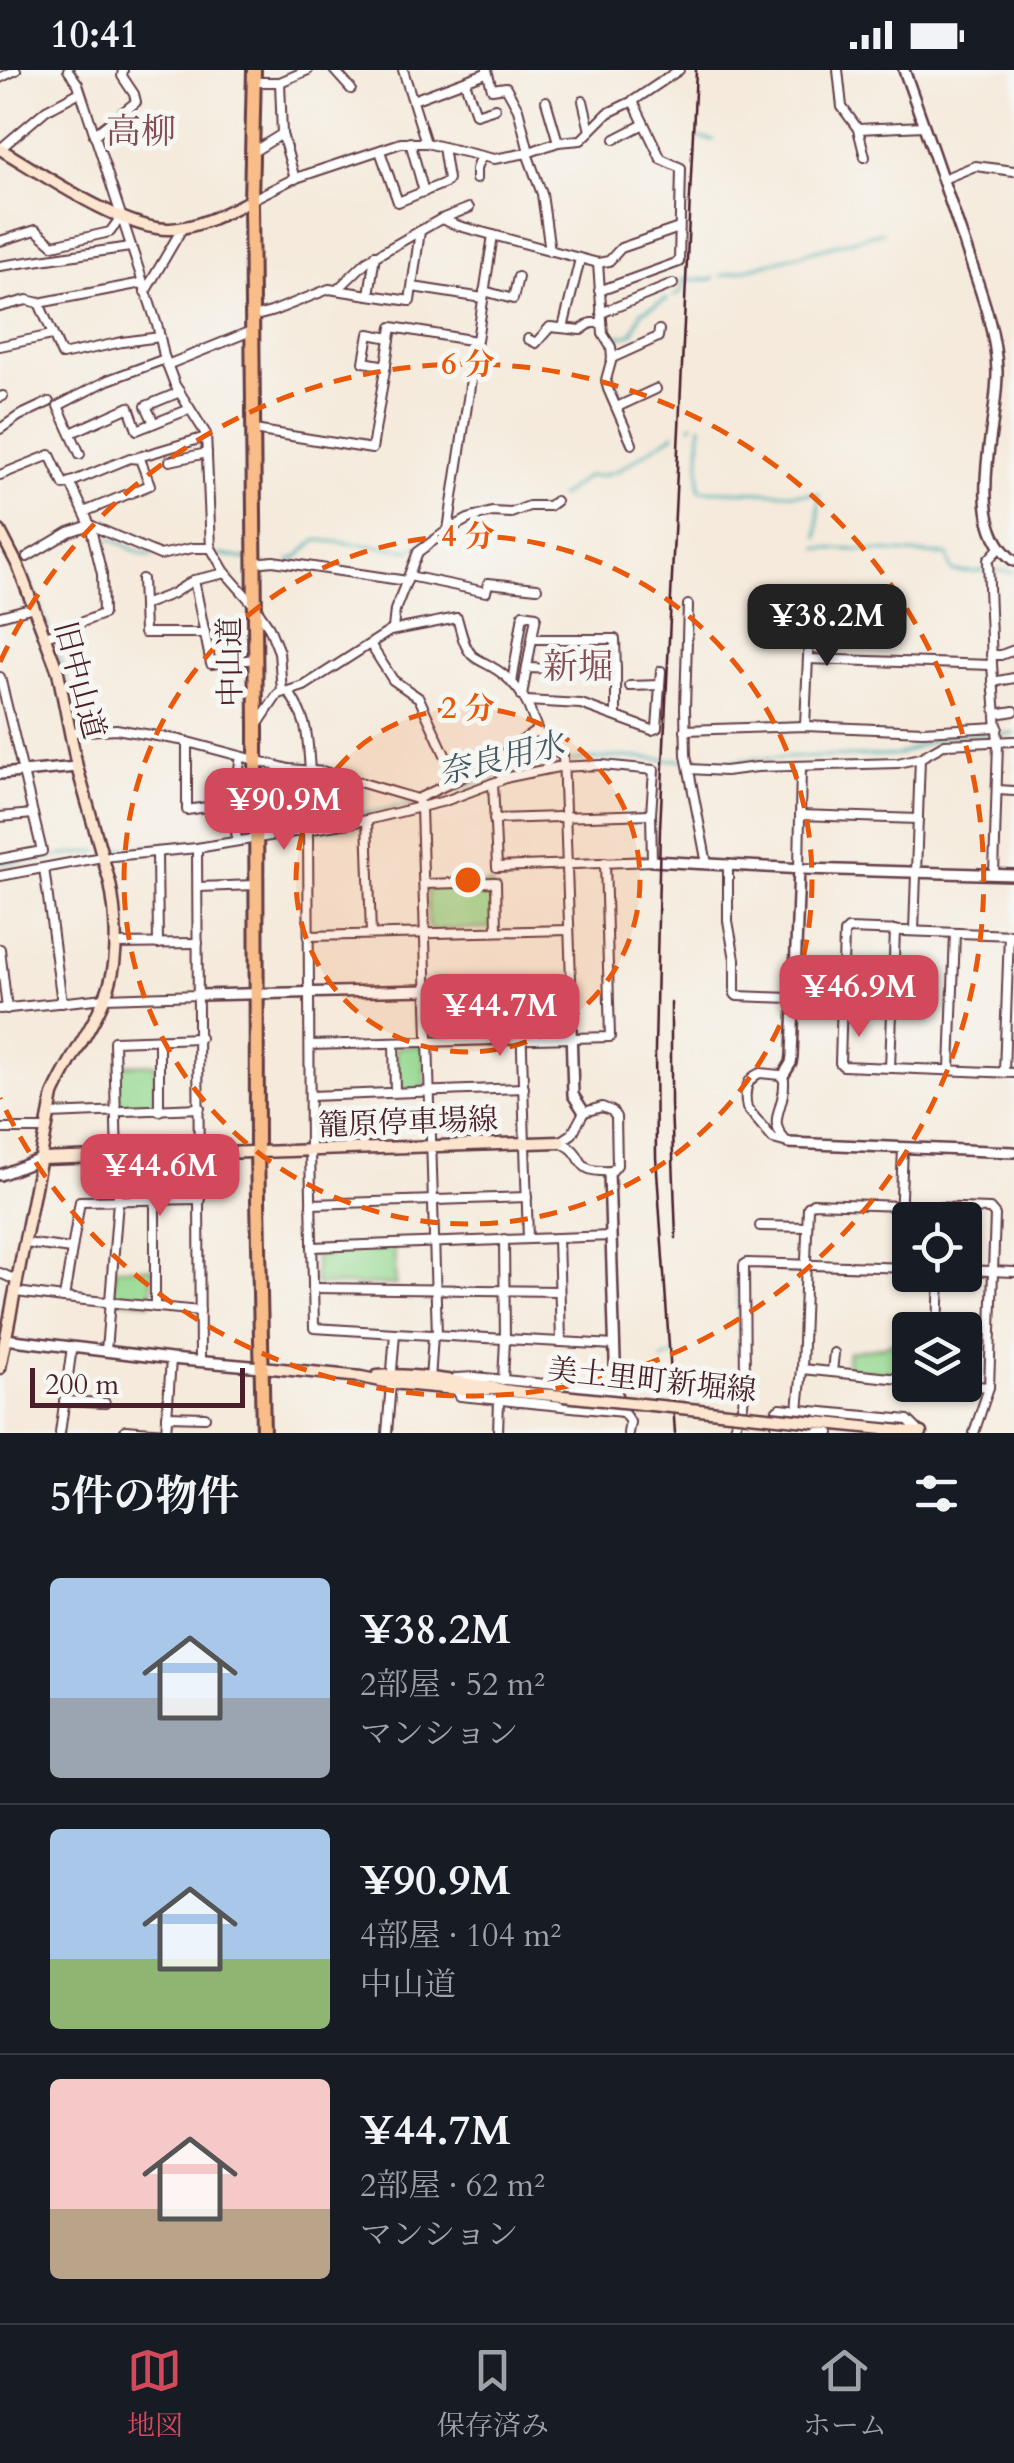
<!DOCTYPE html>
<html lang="ja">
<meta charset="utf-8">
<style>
:root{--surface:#171b24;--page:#242831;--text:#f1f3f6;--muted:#9ea1a6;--line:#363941;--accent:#d1495b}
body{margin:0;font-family:Cardo,"Noto Serif JP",serif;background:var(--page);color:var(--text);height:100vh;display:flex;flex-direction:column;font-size:38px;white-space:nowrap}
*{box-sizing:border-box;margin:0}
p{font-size:32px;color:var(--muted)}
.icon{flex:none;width:55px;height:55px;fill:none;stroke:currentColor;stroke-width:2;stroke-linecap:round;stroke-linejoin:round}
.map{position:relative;height:1363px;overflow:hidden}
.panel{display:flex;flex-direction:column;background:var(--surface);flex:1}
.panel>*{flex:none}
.fabs{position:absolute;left:892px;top:1132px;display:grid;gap:20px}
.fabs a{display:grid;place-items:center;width:90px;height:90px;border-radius:10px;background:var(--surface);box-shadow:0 2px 8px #0004;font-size:50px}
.scale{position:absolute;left:30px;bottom:25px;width:215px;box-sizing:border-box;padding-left:10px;border:5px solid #4a1f2b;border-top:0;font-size:28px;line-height:35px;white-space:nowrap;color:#4a1f2b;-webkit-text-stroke:8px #f6f6f2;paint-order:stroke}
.price{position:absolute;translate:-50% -85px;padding:0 22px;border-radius:20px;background:var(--accent);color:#fff;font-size:32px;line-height:65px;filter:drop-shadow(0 2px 5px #0008)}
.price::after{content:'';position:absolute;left:50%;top:60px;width:30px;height:22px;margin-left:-15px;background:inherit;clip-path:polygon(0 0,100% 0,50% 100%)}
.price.selected{background:#222;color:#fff}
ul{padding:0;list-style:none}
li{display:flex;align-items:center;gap:30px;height:250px;padding:0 50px}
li+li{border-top:2px solid var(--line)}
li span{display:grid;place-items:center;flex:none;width:280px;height:200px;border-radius:10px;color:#555}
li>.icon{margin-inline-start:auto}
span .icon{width:120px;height:120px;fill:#fffc;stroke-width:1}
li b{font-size:42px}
h2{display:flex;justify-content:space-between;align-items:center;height:120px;padding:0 50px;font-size:42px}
.status{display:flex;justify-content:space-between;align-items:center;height:70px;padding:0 50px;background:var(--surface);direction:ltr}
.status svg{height:28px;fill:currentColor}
.menu{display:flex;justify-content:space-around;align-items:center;height:140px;border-top:2px solid var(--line);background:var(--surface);font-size:28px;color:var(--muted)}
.menu a{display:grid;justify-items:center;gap:5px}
.menu .selected{color:var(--accent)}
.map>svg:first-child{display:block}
.green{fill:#96d991;stroke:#707c5e;stroke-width:2.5}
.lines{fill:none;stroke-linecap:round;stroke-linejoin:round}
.stream{stroke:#38abb2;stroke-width:2.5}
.minor-casing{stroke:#643d45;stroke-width:12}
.tertiary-casing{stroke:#643d45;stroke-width:14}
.secondary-casing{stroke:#643d45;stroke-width:15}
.trunk-casing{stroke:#643d45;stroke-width:18}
.minor{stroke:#fff;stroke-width:8}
.tertiary{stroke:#fff;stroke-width:9}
.secondary{stroke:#fce5cf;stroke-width:10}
.trunk{stroke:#f8bd88;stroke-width:12}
.rail{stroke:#4a1f2b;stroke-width:2.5}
.secondary-bridge-casing{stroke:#643d45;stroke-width:15;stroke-linecap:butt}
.secondary-bridge{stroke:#fce5cf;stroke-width:10}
.ring{fill:none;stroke:#e8590c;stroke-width:5;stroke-dasharray:18 12}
.labels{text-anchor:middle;stroke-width:10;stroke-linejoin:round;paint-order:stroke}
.street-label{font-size:30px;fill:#4a1f2b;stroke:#f6f6f2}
.water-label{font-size:32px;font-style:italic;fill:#435761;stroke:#f6f6f2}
.quarter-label{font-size:35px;fill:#844d54;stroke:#f6f6f2}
.centre{fill:#e8590c;stroke:#f6f6f2;stroke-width:5}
.ring-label{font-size:30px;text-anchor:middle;font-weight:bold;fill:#e8590c;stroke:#f6f6f2;stroke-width:10;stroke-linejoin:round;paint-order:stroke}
</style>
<div class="status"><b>10:41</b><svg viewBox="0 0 49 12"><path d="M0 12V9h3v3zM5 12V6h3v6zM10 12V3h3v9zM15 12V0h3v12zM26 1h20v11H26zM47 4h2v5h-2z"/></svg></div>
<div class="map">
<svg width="1014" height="1363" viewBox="0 0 1014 1363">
<rect width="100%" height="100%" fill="#f6f6f2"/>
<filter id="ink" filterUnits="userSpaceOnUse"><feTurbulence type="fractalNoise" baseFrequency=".01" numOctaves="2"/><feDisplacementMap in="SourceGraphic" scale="20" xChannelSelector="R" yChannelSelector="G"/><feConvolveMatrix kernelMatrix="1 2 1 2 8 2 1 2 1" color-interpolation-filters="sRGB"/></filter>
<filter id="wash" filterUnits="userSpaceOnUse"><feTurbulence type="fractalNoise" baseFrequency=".0048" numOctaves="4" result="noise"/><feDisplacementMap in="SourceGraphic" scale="40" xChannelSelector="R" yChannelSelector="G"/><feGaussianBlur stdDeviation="2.25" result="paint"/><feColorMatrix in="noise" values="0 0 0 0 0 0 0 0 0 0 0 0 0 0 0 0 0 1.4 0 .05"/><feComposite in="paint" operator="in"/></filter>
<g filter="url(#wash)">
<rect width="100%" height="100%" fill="#f5eadb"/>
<g class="green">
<path d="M 491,814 L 493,816 L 494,856 L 491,858 L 430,860 L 428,857 L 427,818 L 429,816 Z"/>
<path d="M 421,976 L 424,978 L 425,1016 L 423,1019 L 401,1020 L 397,1017 L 396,979 L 399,977 Z"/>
<path d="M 155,994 L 155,1036 L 120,1038 L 118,1036 L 117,995 Z"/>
<path d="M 394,1176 L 396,1215 L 318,1215 L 315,1212 L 315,1181 L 317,1179 Z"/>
<path d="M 115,1198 L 152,1198 L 152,1232 L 150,1233 L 115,1230 L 113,1227 Z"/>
<path d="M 910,1267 L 910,1306 L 846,1299 L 848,1282 L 880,1277 Z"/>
</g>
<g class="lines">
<g class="stream">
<path d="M 701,68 L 714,70"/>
<path d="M 721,206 L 882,162"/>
<path d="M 674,226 L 681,222 L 683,209 L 708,210 L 714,208"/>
<path d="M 609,266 L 624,266 L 633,263 L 641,242 L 668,229"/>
<path d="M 701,355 L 699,420 L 819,424 L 818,467"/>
<path d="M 691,356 L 693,354"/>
<path d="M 559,427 L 587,406 L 599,406 L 619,400 L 674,364"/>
<path d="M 110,468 L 140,483 L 153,486"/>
<path d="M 818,478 L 947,485 L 952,501 L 976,502 L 980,500 L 1014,502"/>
<path d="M 220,485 L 247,489"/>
<path d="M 290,490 L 296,488 L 317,470 L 411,480 L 431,468"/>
<path d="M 29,510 L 58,583 L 77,659"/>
<path d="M 1001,664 L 1014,664"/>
<path d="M 79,666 L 88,718"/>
<path d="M 690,691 L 723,693 L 750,689 L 897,685 L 946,665 L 993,665"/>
<path d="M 422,732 L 512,702 L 566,691 L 621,687 L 682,690"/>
<path d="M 259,759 L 300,756 L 414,734"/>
<path d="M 106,780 L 198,773 L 232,764"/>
<path d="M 0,794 L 98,781"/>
<path d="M 737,1281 L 741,1278 L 736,1199 L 738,1198"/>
<path d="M 662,1290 L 674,1285"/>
<path d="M 648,1319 L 652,1309"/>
</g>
</g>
</g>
<g filter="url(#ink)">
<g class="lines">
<g class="minor-casing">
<g id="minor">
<path d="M 68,0 L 78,14 L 158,258 L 164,286 L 175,315 L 206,364 L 211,478 L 225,502 L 254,535 L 269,557 L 279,582 L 282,622"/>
<path d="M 334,0 L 351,19"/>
<path d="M 403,0 L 426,73"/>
<path d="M 487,0 L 492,19 L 506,17 L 518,39 L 528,78 L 527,83 L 542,124 L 550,181"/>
<path d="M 838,0 L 842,37 L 858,59 L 865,87"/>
<path d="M 0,8 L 16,0"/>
<path d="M 254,12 L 280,12 L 308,0"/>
<path d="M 465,12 L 476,44 L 495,38"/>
<path d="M 413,30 L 486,3"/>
<path d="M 546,31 L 558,72"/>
<path d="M 583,31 L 590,61"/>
<path d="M 858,59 L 924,56"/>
<path d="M 282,64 L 295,109"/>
<path d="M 94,65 L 136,32 L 134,24 L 122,6 L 123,0"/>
<path d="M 615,69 L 644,54"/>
<path d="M 410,72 L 424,122"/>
<path d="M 0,79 L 46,40 L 80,22"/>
<path d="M 380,81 L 398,132 L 445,113 L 448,109 L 443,77"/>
<path d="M 253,82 L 282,64 L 280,12"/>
<path d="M 476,109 L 476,99 L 481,86"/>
<path d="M 943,109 L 975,96 L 1014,101"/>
<path d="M 251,130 L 293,109 L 401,73 L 426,73 L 494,89 L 527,83 L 558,72 L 581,70 L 608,43 L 633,31 L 679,0"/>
<path d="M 441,149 L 469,138"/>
<path d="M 0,171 L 36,160 L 53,175 L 110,162 L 121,147"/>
<path d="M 598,193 L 603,264 L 611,277 L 612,288 L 606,310 L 608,319 L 632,374"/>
<path d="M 0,196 L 130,177"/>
<path d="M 142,213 L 39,233 L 62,285 L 122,272 L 160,267"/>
<path d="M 413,217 L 483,228"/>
<path d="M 337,220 L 367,191 L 441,149 L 459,156 L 598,193 L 609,191 L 621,178 L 679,158"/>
<path d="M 484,221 L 513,229 L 518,207"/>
<path d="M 599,221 L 679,192 L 681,98 L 661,89 L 633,31"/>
<path d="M 145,222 L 183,157"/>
<path d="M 369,225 L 410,231 L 420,161"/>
<path d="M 0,237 L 27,230 L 39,233"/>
<path d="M 601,243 L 673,214"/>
<path d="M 252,247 L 271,242 L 329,219 L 369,225 L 375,185"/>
<path d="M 563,258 L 580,189"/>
<path d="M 528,269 L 536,273 L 550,257 L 581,260 L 591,253 L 602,253"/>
<path d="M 0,276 L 52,265"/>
<path d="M 612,288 L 658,267 L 659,260"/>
<path d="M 167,295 L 251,261"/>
<path d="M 386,296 L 364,292 L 369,264 L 390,268"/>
<path d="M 0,327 L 3,326"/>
<path d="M 617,337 L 656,319"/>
<path d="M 154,353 L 146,336 L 180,322"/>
<path d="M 0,359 L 19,346 L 49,332"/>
<path d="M 254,360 L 372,379 L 392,257 L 476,271"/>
<path d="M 71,363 L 129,337 L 137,360 L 190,339"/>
<path d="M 80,384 L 58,336 L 108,310 L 165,289"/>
<path d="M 135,388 L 206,367"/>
<path d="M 170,391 L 207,383"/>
<path d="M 0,405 L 50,385 L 64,415 L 130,388 L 140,389 L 150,415 L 84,442"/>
<path d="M 448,460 L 468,449 L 492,442 L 511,443 L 529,436 L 549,436 L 556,431"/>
<path d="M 27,487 L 69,462 L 90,455 L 160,485 L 193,478 L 211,478"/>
<path d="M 254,493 L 273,491 L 407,511"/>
<path d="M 226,503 L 194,510 L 211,594 L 255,589"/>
<path d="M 409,506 L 486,522 L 488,513 L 537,518"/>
<path d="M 142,509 L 144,563 L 205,563"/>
<path d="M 143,535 L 172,524 L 194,510"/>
<path d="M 688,535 L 685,638 L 686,685 L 707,794"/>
<path d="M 0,546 L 34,537"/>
<path d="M 393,559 L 395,540 L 418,482 L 448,460 L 493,165"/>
<path d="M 46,566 L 103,544 L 102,504 L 90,455 L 70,412"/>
<path d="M 533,569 L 615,569 L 616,601"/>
<path d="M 370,574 L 393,610 L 419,628 L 446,687 L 460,708"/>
<path d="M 991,585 L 1001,585 L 1014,580"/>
<path d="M 808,589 L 992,595"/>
<path d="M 527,598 L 616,601 L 616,646"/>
<path d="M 0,607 L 42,781 L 0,789"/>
<path d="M 993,612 L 1014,608"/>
<path d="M 512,613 L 523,544 L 536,546 L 522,626"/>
<path d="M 630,616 L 660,615"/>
<path d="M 289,622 C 309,654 307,664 310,701"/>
<path d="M 526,631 L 581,634 L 652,660 L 657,658 L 661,601"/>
<path d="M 996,644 L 1014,641"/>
<path d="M 258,654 L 278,624 L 304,616 L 390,561 L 457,548 C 461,560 463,576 472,585 C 477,590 486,593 492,597 C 505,604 518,617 525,630 C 538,653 535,675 563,685 L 571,910 L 568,918"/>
<path d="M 805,656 L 810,541"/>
<path d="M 685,660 L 805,656 L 923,661 L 998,657"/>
<path d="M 71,662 L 116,659 L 180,670 L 289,699 L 325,702 L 417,729 L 421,737 L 437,1265"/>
<path d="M 187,672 L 187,740 L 233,733"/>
<path d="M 690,699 L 725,701 L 757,697 L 898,693 L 920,688 L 945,674 L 1014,671"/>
<path d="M 493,713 L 497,797"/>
<path d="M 998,720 L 1014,721"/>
<path d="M 417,729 L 484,697 L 536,661"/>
<path d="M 800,745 L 918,749"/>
<path d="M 0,747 L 33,744"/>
<path d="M 494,749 L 651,744"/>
<path d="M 367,750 L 371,864"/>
<path d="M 308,761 L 310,1081 L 314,1258 L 395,1263"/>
<path d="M 237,770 L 233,733 L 241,687"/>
<path d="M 197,778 L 200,1292"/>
<path d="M 157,784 L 158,874"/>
<path d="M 728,795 L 728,851 L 735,889 L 735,924 L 737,926 L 842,930"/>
<path d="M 44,798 L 62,933"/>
<path d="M 799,798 L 801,696"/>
<path d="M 994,804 L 998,672 L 992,595 L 988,490 L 999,478"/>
<path d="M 0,806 L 102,787 L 197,778 L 367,750 L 445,731 L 509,707 L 558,697 L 602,695 L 654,700 L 651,744 L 652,791 L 497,797"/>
<path d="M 424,814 L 496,812 L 497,861"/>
<path d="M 198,817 L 256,815"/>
<path d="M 914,861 L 920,688"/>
<path d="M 1014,865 L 848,859 L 844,863 L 840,993 L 843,996 L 1014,1003"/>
<path d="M 309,866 L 569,860"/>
<path d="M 114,874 L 198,873"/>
<path d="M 0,879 L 7,939"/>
<path d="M 520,918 L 528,1169"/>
<path d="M 0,939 L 105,928 L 199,925"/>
<path d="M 159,970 L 159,1041"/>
<path d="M 394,973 L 395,1022"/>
<path d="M 310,975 L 610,967 L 605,792"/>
<path d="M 890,998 L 895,860"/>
<path d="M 950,1000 L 955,863"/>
<path d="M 1004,1002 L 1009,864"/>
<path d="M 760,1003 L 780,1005 L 784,1010 C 786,1039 764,1050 788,1073 L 773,1069 L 747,1038 C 744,1024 745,1009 760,1003 Z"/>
<path d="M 310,1026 L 524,1018"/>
<path d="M 602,1037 L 612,1041 L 616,1047 L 617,1095 L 612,1101 C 568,1103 591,1085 560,1072 L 572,1064 L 584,1042 Z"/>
<path d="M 49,1044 L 200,1038"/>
<path d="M 0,1059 L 46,1059"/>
<path d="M 311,1134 L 527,1127"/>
<path d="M 760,1156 L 807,1157"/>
<path d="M 558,1168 L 561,1271"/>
<path d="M 25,1173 L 71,1179"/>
<path d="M 312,1177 L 611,1166"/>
<path d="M 898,1198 L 903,1078"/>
<path d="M 965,1200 L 1014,1202"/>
<path d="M 0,1203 L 18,1211"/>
<path d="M 313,1218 L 559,1221"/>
<path d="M 16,1222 L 64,1228 L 80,1131 L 200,1129"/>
<path d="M 64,1228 L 200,1241"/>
<path d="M 155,1237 L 155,1130"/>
<path d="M 938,1260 L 940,1205"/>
<path d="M 106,1281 L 118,1131 L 114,971 L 200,968"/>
<path d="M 802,1299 L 910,1310"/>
<path d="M 832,1302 L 834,1283"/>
<path d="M 456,1308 L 475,1307 L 616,1321"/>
<path d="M 503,1310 L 505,1270 L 504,1169"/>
<path d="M 430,1311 L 433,1265"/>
<path d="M 965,1315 L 989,1317"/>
<path d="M 456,1319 L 460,1326 L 623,1342 L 630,1352 L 628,1363"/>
<path d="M 64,1331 L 105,1333"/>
<path d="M 798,1340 L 802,1299 L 808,1137 L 813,1133 L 990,1139 L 995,1145 L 989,1317 L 974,1363"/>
<path d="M 167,1346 L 205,1347"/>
<path d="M 125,1360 L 166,1363"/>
<path d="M 60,1363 L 72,1277"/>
<path d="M 166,1363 L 171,1289"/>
<path d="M 387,1363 L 395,1263 L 615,1275"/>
<path d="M 498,1363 L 499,1330"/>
<path d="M 732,1363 L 743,1334 L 745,1314 L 744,1195 L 747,1193 L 910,1198"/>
<path d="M 830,1363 L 778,1358 L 776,1355 L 777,1340 L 780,1338 L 908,1350 L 921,1363"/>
</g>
</g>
<g class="tertiary-casing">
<g id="tertiary">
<path d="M 904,0 C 925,58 945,116 965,175 C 978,214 996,259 997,301 C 998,359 962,451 1014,491"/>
<path d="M 0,704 L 77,697"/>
<path d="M 652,791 L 804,799 L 1014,805"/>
<path d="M 199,925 L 565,917 L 570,923 L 573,1025 L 584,1042"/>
<path d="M 783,1006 L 791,993 L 792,986 L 799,798"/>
<path d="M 788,1073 L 1014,1082"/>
<path d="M 609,1102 L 616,1321 L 623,1342"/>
<path d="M 0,1105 L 41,1089"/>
<path d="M 5,1269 L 171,1289 L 262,1297"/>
</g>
</g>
<g class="secondary-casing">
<g id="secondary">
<path d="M 0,79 C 41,103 125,161 170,159 C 198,158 226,143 251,130"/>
<path d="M 0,461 L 18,496 L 58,602 L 77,697 L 110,813 C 116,843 119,883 110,913 C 99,950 69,988 53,1025 L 0,1298"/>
<path d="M 41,1089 L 560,1072"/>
<path d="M 262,1297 L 361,1307 L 391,1313 L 466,1320 L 497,1319"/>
<path d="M 377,1306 C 415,1303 455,1311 493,1318 C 516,1323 540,1324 563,1326"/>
<path d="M 816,1352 L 921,1363"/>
</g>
</g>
<g class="trunk-casing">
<path id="trunk" d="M 254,0 L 251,130 L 256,656 L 257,1082 L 263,1363"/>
</g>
<use href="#minor" class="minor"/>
<use href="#tertiary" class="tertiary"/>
<use href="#secondary" class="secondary"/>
<use href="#trunk" class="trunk"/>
<g class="rail">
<path d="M 671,933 L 671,1033 L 676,1168"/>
<path d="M 675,1363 L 656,1087 L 655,980 L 660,759 L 696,0"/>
</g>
<g class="secondary-bridge-casing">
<path id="secondary-bridge" d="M 563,1326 L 816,1352"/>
</g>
<use href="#secondary-bridge" class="secondary-bridge"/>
</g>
</g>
<circle cx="468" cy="810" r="172" fill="#e8590c" fill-opacity=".12"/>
<g class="ring">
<circle cx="468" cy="810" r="172"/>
<circle cx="468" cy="810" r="344"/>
<path d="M0 592A516 516 0 1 1 0 1028"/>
</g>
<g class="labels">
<g class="street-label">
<text transform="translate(230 592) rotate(-91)" y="10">中山道</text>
<text transform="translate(80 610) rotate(75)" y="10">旧中山道</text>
<text transform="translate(408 1052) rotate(-2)" y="10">籠原停車場線</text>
<text transform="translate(652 1310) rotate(6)" y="10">美土里町新堀線</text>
</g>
<g class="water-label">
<text transform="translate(501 688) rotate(-14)" y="11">奈良用水</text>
</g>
<g class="quarter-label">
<text x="141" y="73">高柳</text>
<text x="578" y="608">新堀</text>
</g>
</g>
<circle cx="468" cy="810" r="15" class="centre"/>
<g class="ring-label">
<text x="468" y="304">6 分</text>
<text x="468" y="476">4 分</text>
<text x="468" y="648">2 分</text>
</g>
</svg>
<div class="fabs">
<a><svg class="icon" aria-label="locate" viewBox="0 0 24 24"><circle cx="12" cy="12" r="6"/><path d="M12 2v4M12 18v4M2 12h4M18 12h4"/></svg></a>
<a><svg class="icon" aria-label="layers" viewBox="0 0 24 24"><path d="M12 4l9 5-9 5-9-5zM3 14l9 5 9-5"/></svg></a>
</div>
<div class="scale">200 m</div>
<b class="price selected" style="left:827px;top:599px">¥38.2M</b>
<b class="price" style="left:284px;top:783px">¥90.9M</b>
<b class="price" style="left:859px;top:970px">¥46.9M</b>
<b class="price" style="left:500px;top:989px">¥44.7M</b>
<b class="price" style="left:160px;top:1149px">¥44.6M</b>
</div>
<section class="panel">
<h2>5件の物件<svg class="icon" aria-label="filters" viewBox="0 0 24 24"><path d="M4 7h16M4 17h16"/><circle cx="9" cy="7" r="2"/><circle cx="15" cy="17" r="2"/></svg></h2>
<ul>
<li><span style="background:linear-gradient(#a9c7e8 60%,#9aa5b1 0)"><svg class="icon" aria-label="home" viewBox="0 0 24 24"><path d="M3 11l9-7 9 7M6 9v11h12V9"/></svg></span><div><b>¥38.2M</b><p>2部屋 · 52 m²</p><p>マンション</p></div></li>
<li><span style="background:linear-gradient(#a9c7e8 65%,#8fb573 0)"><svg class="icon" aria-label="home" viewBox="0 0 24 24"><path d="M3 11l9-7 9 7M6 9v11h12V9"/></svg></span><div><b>¥90.9M</b><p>4部屋 · 104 m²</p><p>中山道</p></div></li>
<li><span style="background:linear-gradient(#f6c9c9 65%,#b9a48a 0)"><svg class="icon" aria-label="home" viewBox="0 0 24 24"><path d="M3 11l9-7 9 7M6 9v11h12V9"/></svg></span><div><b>¥44.7M</b><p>2部屋 · 62 m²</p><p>マンション</p></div></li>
</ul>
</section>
<nav class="menu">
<a class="selected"><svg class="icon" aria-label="map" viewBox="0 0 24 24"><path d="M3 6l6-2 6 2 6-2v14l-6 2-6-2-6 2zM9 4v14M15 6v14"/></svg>地図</a>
<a><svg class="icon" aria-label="saved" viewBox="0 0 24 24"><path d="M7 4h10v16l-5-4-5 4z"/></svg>保存済み</a>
<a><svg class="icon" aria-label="home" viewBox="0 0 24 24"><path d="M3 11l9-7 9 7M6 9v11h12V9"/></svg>ホーム</a>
</nav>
